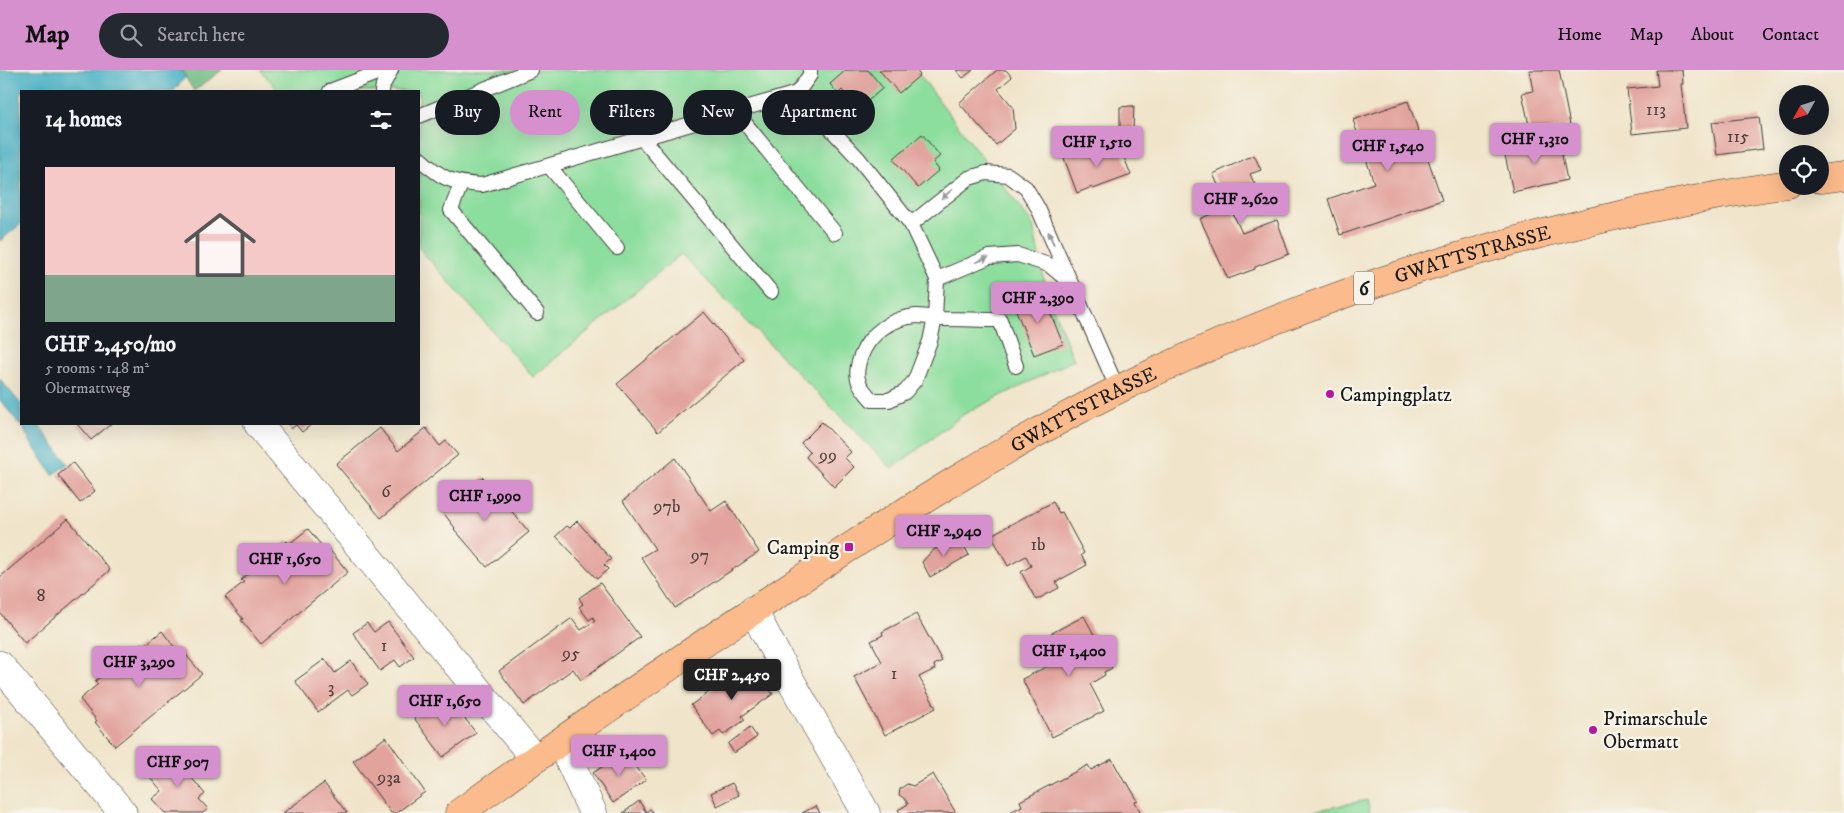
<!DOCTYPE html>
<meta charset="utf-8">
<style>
:root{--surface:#171b24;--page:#242831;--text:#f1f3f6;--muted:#9ea1a6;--accent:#d690ce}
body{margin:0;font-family:"IM FELL DW Pica",serif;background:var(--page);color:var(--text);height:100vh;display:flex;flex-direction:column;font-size:19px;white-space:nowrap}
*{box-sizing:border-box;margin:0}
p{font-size:16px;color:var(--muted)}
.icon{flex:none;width:28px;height:28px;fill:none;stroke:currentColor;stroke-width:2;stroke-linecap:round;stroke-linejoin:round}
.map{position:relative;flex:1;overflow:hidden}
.side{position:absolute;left:20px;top:20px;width:400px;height:335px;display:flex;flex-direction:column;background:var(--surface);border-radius:0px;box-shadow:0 5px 20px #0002}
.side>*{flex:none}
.banner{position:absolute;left:435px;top:20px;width:475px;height:45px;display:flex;gap:10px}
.needle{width:32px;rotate:230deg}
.fabs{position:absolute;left:1779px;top:15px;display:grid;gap:10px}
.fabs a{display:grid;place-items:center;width:50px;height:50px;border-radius:50%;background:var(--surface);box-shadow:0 5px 20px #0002;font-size:25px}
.price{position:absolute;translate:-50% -42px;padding:0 11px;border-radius:5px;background:var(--accent);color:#111;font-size:16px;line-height:32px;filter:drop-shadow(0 1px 2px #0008)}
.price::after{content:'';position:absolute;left:50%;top:30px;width:15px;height:11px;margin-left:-8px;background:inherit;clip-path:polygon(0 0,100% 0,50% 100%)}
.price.current{background:#222;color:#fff}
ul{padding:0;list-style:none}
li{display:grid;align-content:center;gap:10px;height:265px;padding:0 25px}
li span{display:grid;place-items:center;height:155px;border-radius:0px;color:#555}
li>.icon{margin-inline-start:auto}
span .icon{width:90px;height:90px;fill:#fffc;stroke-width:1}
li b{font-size:21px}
h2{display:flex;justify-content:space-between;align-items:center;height:60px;padding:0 25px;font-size:21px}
.chip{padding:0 18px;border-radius:22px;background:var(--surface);box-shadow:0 5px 20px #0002;font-size:18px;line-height:45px}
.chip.current{background:var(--accent);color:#111}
header{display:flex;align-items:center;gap:30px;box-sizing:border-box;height:70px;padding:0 25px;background:var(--accent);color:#111}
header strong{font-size:24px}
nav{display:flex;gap:28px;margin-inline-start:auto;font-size:18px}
.search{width:350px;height:45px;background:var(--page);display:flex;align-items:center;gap:12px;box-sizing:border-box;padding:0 18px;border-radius:28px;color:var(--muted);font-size:19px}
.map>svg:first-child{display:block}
.green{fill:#8cde9e;stroke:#547d5d}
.forest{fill:#71bd85;stroke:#466c50}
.water{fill:#49b3c7;stroke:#326872}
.building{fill:#e2a39d}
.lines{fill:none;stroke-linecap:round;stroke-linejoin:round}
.lane-casing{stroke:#3c3a36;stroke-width:16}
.street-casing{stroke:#3c3a36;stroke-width:29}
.primary-casing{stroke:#3c3a36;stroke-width:29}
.lane{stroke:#fff;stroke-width:14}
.street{stroke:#fff;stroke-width:28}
.primary{stroke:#fbbb8c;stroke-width:28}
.oneway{fill:#999}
.poi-dot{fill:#b5179e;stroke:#f7f3e8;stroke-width:2}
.labels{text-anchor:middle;stroke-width:5;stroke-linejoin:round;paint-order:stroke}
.number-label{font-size:18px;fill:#4e3e3c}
.shield{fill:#f7f3e8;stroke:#5e5c59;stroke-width:1}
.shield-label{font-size:19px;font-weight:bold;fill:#1c1c1c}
.street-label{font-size:20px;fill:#1c1c1c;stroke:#f7f3e8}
.poi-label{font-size:20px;fill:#1c1c1c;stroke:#f7f3e8;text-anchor:start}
</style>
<header>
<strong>Map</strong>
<div class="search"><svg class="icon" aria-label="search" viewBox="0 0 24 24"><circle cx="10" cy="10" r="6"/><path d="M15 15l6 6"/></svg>Search here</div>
<nav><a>Home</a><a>Map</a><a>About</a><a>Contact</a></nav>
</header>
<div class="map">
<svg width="1844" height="743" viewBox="0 0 1844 743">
<rect width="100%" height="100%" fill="#f7f3e8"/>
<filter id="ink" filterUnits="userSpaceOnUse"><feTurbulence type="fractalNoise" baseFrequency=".02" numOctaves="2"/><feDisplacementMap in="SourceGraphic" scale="10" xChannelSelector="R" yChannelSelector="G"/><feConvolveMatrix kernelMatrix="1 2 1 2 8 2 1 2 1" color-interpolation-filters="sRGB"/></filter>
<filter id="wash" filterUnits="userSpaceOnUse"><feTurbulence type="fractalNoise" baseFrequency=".0096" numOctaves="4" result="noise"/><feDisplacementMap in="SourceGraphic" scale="20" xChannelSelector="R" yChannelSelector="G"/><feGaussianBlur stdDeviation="1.12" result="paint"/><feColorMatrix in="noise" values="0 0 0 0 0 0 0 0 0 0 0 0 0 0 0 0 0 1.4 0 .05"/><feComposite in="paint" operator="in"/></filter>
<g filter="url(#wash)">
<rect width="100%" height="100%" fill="#f0e5ca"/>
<g class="green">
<path d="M 260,0 L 916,0 L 1033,155 L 1046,221 L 1074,290 L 964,344 L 892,399 L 681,184 L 533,307 L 419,178 L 419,21 L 279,21 Z"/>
<path d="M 1367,730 L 1370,743 L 1304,743 Z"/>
</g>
<path class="forest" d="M 181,0 L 222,0 L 194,21 Z"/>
<g class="water">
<path d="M 0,0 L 181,0 L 185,7 L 174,21 L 21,21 L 21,154 L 0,171 Z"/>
<path d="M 0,309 L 21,334 L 21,354 L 38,354 L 68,394 L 53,405 L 31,373 L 24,360 L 0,330 Z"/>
</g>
<g id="blocks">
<g class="building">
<path d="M 846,0 L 868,0 L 883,18 L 854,43 L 846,33 L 850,29 L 842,20 L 838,24 L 830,14 Z"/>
<path d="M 879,0 L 916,0 L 920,5 L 899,23 Z"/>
<path d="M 956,0 L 973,0 L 963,8 Z"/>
<path d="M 997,0 L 1006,0 L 1012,7 L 998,19 L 1013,37 L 1015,59 L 996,75 L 959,33 Z"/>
<path d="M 1529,0 L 1559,0 L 1570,55 L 1531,64 L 1522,23 L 1533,21 Z"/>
<path d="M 1656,0 L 1682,0 L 1683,14 L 1681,14 L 1686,58 L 1632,64 L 1627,19 L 1658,16 Z"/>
<path d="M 1408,31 L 1442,130 L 1340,165 L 1328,129 L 1374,113 L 1353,50 Z"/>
<path d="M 1131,36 L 1134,36 L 1133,60 L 1120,60 L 1120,37 Z"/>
<path d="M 1759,47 L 1763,79 L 1717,85 L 1712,52 Z"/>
<path d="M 922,64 L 940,86 L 933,92 L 939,100 L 918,118 L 893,89 Z"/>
<path d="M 1559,70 L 1567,110 L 1513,122 L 1503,76 L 1520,72 L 1521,78 Z"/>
<path d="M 1118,72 L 1131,105 L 1093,119 L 1092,117 L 1077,123 L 1064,88 L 1079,82 L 1081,86 Z"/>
<path d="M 1254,85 L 1261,100 L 1250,104 L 1259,124 L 1230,137 L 1242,163 L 1277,150 L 1289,184 L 1255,197 L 1255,199 L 1228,209 L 1200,149 L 1228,136 L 1213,104 Z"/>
<path d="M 1042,222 L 1063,274 L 1034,285 L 1013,233 Z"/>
<path d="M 704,242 L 744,290 L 658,362 L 617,314 Z"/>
<path d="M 822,352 L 851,382 L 845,388 L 854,397 L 834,417 L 806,387 L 810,382 L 801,373 Z"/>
<path d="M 77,354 L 111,354 L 91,370 Z"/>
<path d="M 288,354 L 312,354 L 302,362 L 296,355 L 291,359 Z"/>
<path d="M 380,358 L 398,381 L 426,358 L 440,376 L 446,371 L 458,385 L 381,448 L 336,394 Z"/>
<path d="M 675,388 L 711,441 L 726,431 L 759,482 L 675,538 L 641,487 L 655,479 L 623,431 Z"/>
<path d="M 73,393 L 95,421 L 80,433 L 58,405 Z"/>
<path d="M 483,407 L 529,462 L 487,497 L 454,459 L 455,458 L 442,441 Z"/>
<path d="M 1053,432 L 1059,443 L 1062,442 L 1084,483 L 1081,485 L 1087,495 L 1056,512 L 1059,518 L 1036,530 L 1021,502 L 1031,496 L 1026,486 L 1008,496 L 991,465 Z"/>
<path d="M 68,449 L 110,500 L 25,573 L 0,543 L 0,507 Z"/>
<path d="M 577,451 L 611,489 L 604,495 L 608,499 L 597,509 L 556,466 L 567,456 L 570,458 Z"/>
<path d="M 308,459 L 326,481 L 328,478 L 348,502 L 261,574 L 241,550 L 243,549 L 225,527 L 244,512 L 241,510 L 253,500 L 255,503 L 278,483 L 276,480 L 287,471 L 289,474 Z"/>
<path d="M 961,471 L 969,485 L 930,507 L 922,492 L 931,482 L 939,476 L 948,472 L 957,473 Z"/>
<path d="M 600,513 L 640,567 L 581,610 L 573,599 L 524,635 L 499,601 L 572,548 L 581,560 L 595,551 L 593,547 L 589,550 L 579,537 L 583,534 L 579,528 Z"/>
<path d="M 916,544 L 942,591 L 934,595 L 935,599 L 919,607 L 936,638 L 885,665 L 854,607 L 882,592 L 871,571 L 883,565 L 882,562 Z"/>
<path d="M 1084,546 L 1112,598 L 1104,602 L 1105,605 L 1090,614 L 1104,641 L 1052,667 L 1022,609 L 1050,595 L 1039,574 L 1051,567 L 1050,564 Z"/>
<path d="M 388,552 L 414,587 L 400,597 L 395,590 L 380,601 L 353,563 L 367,553 L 374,562 Z"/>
<path d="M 162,561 L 179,583 L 182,580 L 202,604 L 115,676 L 95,652 L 97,651 L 80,629 L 98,614 L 95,611 L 107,602 L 109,605 L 132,585 L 130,583 L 142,573 L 144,576 Z"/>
<path d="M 325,589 L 335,603 L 351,591 L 368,614 L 352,625 L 348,620 L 318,642 L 295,611 Z"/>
<path d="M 750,593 L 773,624 L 742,646 L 745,650 L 723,665 L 720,661 L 713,666 L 691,635 Z"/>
<path d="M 450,629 L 476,663 L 443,687 L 414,648 L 430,636 L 434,641 Z"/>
<path d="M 750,657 L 757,667 L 734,683 L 728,674 Z"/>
<path d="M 386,667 L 425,722 L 396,743 L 391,743 L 353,691 Z"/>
<path d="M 183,680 L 194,694 L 186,701 L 205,724 L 199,729 L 208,739 L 203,743 L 165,743 L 152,729 L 162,721 L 150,707 Z"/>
<path d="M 625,681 L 646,710 L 613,733 L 593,703 Z"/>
<path d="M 1112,689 L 1125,713 L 1127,712 L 1138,731 L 1135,732 L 1141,743 L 1008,743 L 1022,736 L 1020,731 L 1088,695 L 1091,700 Z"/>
<path d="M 933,704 L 956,743 L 900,743 L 898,740 L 908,734 L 905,729 L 899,725 L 900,719 L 907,714 L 913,716 Z"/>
<path d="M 324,713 L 347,743 L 283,743 Z"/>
<path d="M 732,713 L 739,725 L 717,736 L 711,723 Z"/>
<path d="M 639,731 L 646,742 L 650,739 L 653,743 L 623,743 Z"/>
<path d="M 816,736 L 820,743 L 802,743 Z"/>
</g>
</g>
</g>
<g filter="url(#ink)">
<use href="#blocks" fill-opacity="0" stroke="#3c3a36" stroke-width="1"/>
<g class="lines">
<g class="lane-casing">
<g id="lane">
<path d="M 810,0 L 810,5 L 797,23 L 859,89 L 911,154 L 937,209 L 935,248 L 930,271 L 915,310 L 905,322 L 889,330 L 872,330 C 858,315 853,307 861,286 C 870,263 891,248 916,246 C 925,246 934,248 943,249 C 962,249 981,250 1000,250 L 1016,296"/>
<path d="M 330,21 L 385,0"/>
<path d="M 382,21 L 383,15 L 391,0"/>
<path d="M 735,41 L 835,163"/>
<path d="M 419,46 L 531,0"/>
<path d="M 642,68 L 771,222"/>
<path d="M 419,88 C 442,109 451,113 482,115 L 797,23"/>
<path d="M 549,96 L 617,178"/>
<path d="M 461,114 L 451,140 L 537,243"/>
<path d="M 911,154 L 969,108 L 986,103 L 1008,105 L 1026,118 L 1038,138 L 1118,320"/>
<path d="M 937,209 L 989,187 L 1018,185 L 1049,195 L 1068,211"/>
</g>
</g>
<g class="street-casing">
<g id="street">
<path d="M 258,354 L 535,689"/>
<path d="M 753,540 L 784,599 L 866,743"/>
<path d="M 0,595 L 123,743"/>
<path d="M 561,672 L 593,743"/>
</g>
</g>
<g class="primary-casing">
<g id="primary">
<path d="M 1820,109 L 1844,106"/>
<path id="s1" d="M 459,743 C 568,665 679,589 792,515 C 898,445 1005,376 1119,319 C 1328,216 1557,148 1788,114"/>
</g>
</g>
<use href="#lane" class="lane"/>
<use href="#street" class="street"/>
<use href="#primary" class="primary"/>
</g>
<defs><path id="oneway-solid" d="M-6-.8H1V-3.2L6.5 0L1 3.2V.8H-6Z" transform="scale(1.25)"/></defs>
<g class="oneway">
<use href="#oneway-solid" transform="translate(947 124) rotate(140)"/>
<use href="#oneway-solid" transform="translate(1051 168) rotate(-113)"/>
<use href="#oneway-solid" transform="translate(982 190) rotate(-21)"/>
</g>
</g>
<g class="poi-dot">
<circle cx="1330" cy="324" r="5"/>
<rect x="844" y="472" width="10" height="10" rx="2.5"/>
<circle cx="1593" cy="660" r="5"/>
</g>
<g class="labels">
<g class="number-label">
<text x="1656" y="45">113</text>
<text x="1738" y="72">115</text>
<text x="828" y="391">99</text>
<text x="386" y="427">6</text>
<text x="667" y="442">97b</text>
<text x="1038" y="480">1b</text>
<text x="700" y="491">97</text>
<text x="41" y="531">8</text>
<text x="384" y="581">1</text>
<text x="571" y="589">95</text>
<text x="894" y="609">1</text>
<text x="331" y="623">3</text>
<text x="389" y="713">93a</text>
</g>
<rect class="shield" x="1354" y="201.5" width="20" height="33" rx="4"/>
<g class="shield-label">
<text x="1364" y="225">6</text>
</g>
<g class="street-label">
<text dy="7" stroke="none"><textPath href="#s1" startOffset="1164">GWATTSTRASSE</textPath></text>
<text dy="7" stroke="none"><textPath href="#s1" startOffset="744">GWATTSTRASSE</textPath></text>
</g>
<g class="poi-label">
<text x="1340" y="331">Campingplatz</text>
<text x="839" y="484" text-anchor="end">Camping</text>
<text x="1603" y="655">Primarschule<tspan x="1603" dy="23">Obermatt</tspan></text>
</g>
</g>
</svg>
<div class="fabs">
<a><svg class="needle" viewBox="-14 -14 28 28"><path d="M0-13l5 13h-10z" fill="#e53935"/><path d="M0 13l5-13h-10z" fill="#9ea1a6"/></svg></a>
<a><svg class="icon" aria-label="locate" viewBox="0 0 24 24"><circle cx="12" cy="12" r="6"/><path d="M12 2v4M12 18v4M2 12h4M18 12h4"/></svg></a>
</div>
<b class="price" style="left:1535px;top:95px">CHF 1,310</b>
<b class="price" style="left:1097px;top:98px">CHF 1,510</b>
<b class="price" style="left:1388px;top:102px">CHF 1,540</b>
<b class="price" style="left:1241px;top:155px">CHF 2,620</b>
<b class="price" style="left:1038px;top:254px">CHF 2,390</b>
<b class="price" style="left:485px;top:452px">CHF 1,990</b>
<b class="price" style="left:944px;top:487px">CHF 2,940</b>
<b class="price" style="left:285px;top:515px">CHF 1,650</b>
<b class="price" style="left:1069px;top:607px">CHF 1,400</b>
<b class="price" style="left:139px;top:618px">CHF 3,290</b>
<b class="price current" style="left:732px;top:631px">CHF 2,450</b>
<b class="price" style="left:445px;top:657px">CHF 1,650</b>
<b class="price" style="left:619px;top:707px">CHF 1,400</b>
<b class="price" style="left:178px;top:718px">CHF 907</b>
<div class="banner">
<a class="chip">Buy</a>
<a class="chip current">Rent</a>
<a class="chip">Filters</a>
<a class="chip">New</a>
<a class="chip">Apartment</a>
</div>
<section class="side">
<h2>14 homes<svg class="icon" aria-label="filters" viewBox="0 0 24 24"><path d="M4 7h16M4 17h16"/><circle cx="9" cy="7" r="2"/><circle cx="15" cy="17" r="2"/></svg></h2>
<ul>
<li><span style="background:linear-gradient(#f6c9c9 70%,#7fa58c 0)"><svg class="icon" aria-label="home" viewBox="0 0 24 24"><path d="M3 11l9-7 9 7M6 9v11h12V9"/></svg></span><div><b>CHF 2,450/mo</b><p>5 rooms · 148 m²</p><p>Obermattweg</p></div></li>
</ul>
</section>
</div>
